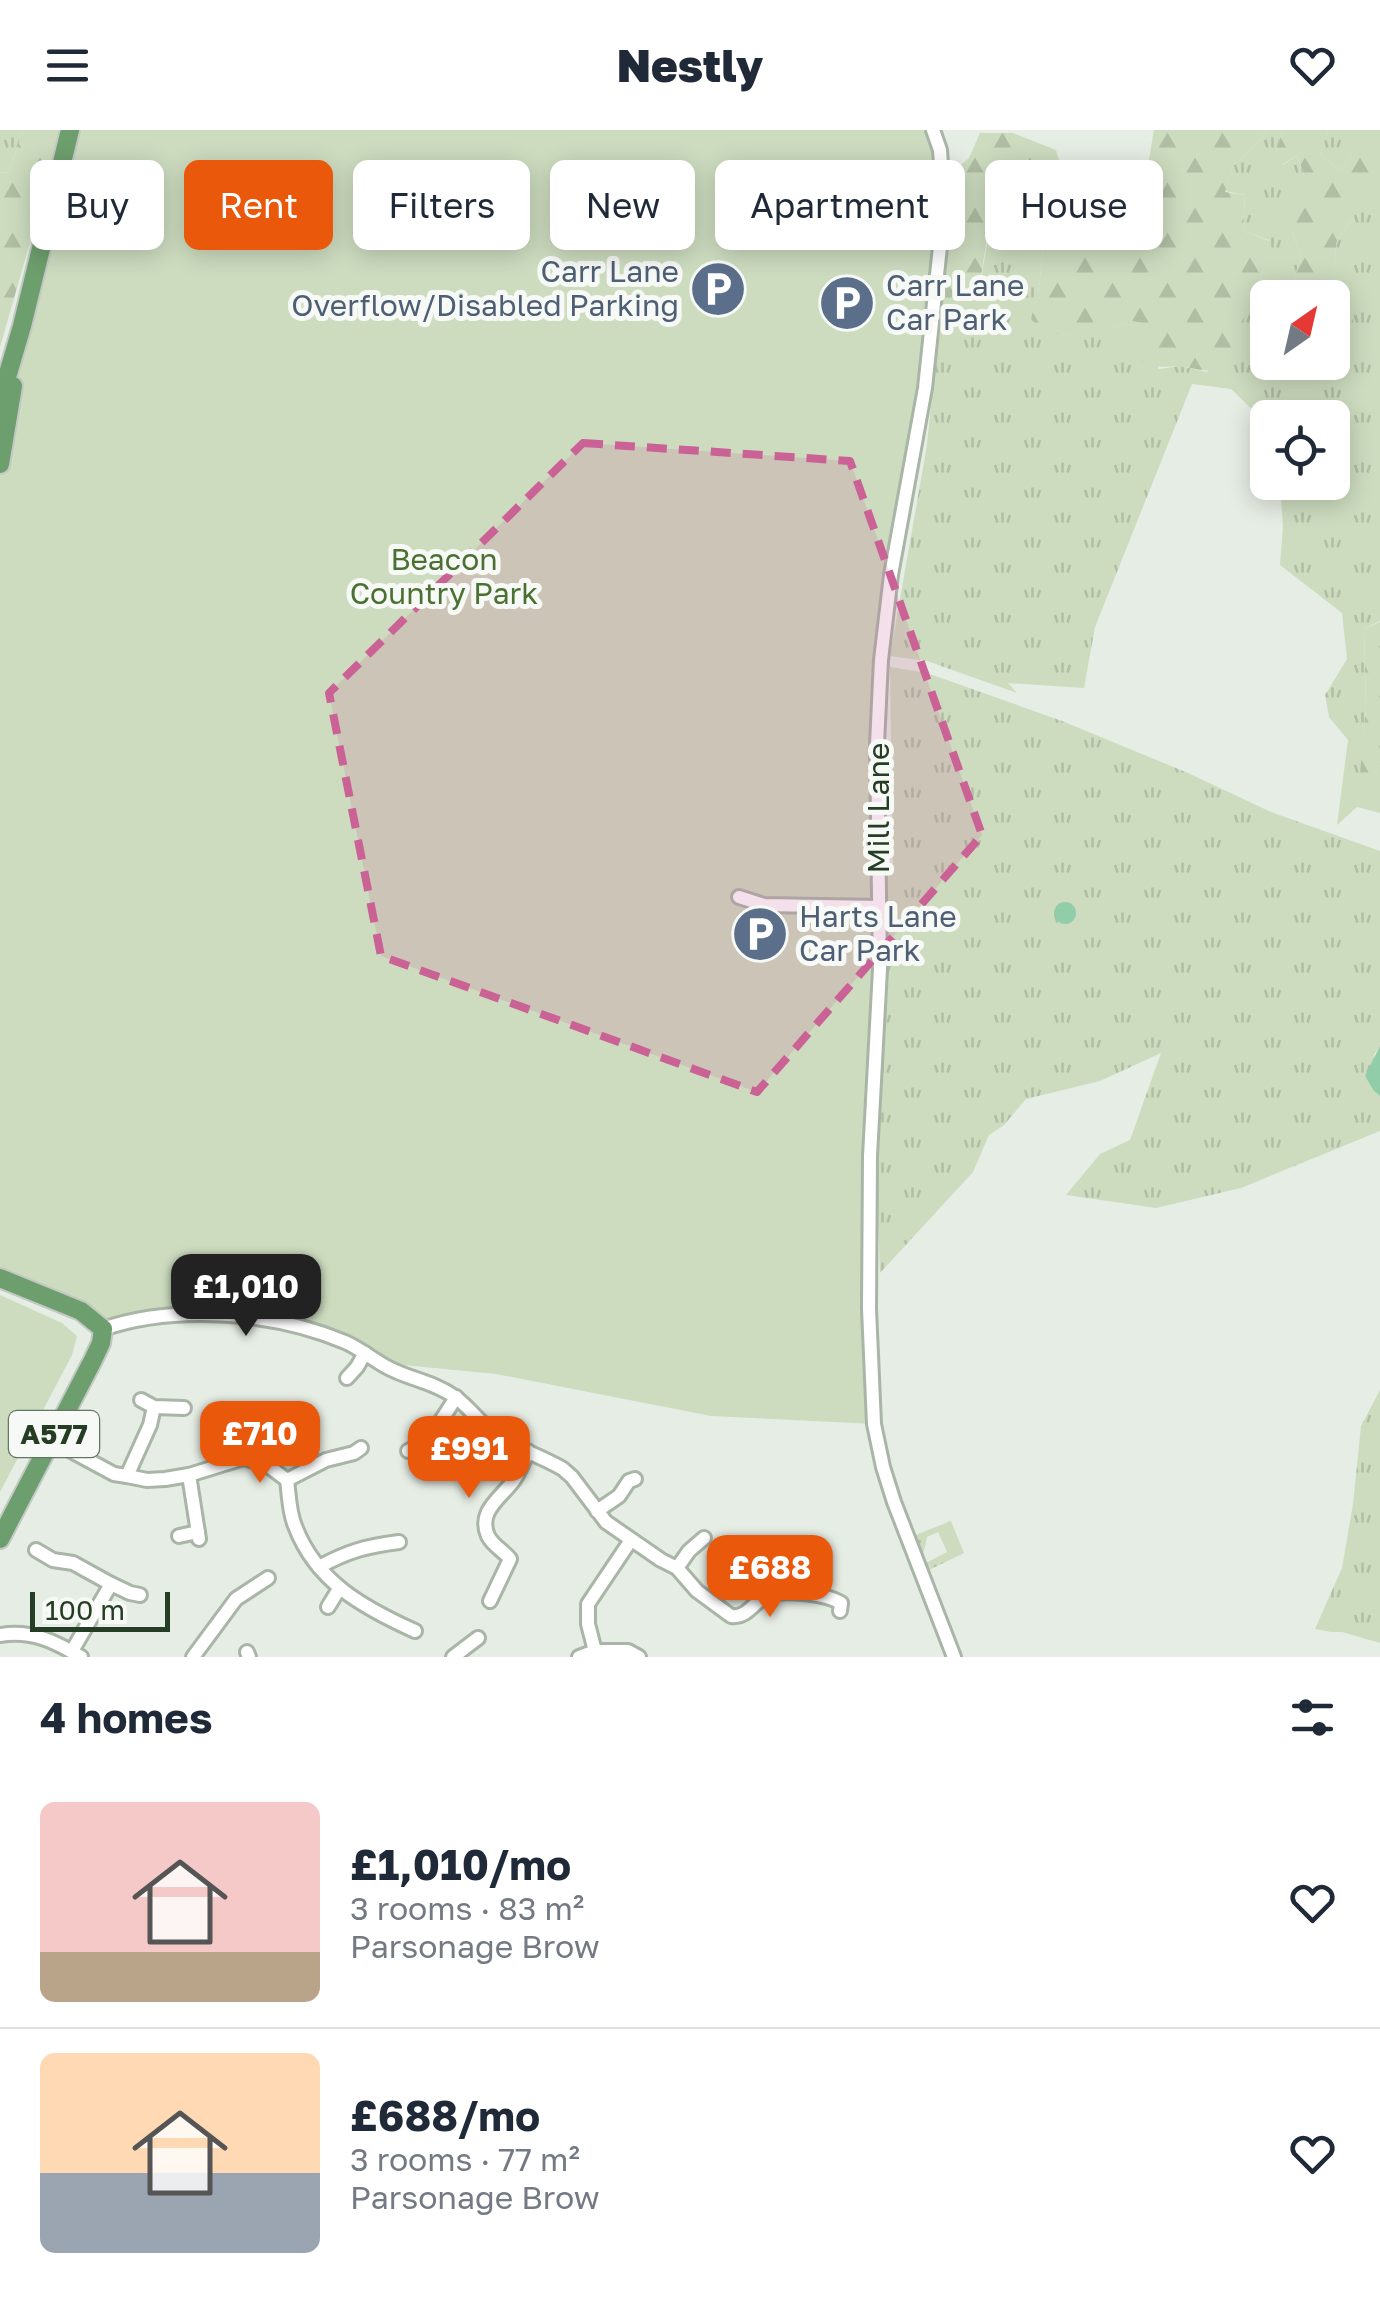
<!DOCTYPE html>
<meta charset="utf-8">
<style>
:root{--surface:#fff;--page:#f2f2f3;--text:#1f2937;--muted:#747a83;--line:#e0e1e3;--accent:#ea580c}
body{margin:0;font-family:"Golos Text",sans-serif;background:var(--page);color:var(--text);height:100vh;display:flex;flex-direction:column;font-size:38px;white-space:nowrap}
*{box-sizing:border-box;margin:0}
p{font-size:32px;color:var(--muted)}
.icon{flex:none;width:55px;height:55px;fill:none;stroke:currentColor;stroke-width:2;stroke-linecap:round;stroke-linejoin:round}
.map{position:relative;height:1527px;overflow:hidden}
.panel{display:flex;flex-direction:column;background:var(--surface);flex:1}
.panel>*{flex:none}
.top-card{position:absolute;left:30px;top:30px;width:1320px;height:90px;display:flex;gap:20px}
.needle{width:65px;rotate:34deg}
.tools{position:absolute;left:1250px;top:150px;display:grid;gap:20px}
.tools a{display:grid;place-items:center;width:100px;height:100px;border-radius:15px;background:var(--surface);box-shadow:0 5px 25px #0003;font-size:50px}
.scale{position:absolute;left:30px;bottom:25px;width:140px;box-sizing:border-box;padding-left:10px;border:5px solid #263d25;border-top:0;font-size:28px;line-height:35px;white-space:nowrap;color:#263d25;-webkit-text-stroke:8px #f6f9f5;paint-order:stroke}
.price{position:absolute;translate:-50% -85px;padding:0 22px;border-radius:20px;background:var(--accent);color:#fff;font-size:32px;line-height:65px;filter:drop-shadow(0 2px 5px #0008)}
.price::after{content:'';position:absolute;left:50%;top:60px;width:30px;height:22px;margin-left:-15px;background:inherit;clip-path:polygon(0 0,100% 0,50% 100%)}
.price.current{background:#222;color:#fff}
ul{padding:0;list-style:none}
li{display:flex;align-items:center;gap:30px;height:250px;padding:0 40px}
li+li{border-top:2px solid var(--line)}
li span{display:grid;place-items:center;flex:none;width:280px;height:200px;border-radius:15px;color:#555}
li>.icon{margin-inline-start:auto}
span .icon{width:120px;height:120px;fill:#fffc;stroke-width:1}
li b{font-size:42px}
h2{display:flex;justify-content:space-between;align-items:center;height:120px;padding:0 40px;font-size:42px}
.pill{padding:0 35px;border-radius:15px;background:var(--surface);box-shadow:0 5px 25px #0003;font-size:35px;line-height:90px}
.pill.current{background:var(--accent);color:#fff}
header{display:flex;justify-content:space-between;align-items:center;height:130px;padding:0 40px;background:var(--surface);font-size:45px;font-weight:800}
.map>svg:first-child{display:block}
.grass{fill:url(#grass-tufts)}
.forest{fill:url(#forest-firs)}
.park{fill:#cddcbf}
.water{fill:#91cda9}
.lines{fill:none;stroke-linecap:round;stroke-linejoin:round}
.minor-casing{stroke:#a9b5a7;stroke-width:18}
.major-casing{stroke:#c2c9c2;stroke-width:22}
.minor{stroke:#fff;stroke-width:12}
.major{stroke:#6d9e6d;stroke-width:18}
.marked{fill:#ca6295;fill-opacity:0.2;stroke:#ca6295;stroke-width:8;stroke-dasharray:20 12;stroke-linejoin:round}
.labels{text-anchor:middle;stroke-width:10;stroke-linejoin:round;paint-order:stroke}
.shield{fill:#f6f9f5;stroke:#647563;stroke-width:2.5}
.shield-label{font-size:28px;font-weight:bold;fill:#263d25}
.service-label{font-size:30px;fill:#4e5e75;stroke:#f6f9f5;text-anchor:start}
.park-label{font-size:30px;fill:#4a7032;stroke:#f6f9f5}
.street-label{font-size:30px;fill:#263d25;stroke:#f6f9f5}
</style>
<header><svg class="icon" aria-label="menu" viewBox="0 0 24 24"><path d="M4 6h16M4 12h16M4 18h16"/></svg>Nestly<svg class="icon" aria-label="heart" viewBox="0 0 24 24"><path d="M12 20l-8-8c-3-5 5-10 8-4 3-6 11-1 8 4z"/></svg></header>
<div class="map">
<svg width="1380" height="1527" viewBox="0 0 1380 1527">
<defs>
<pattern id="grass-tufts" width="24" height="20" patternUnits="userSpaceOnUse" patternTransform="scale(2.5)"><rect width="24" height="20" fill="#cddcbf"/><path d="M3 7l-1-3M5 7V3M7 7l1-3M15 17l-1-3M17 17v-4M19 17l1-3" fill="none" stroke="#b0bea4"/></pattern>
<pattern id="forest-firs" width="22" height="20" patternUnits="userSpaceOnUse" patternTransform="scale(2.5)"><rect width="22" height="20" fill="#cddcbf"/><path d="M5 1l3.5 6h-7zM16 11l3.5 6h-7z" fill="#b0bea4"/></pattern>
</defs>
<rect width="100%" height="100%" fill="#e6ede4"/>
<g class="grass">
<path d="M 0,0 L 23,0 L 9,42 L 0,43 Z"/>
<path d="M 1266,0 L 1283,0 L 1276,20 L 1283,35 L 1297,25 L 1304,46 L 1291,99 L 1301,126 L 1292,156 L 1285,167 L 1268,168 L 1268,232 L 1278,233 L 1280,236 L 1306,239 L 1319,233 L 1332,232 L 1333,225 L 1353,193 L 1334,136 L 1337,110 L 1354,86 L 1353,23 L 1340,41 L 1320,24 L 1328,0 L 1380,0 L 1380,491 L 1364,499 L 1366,577 L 1358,674 L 1380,635 L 1380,683 L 1357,677 L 1337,695 L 1348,610 L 1329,587 L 1325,565 L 1347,529 L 1342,483 L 1280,435 L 1283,396 L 1280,353 L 1332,352 L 1332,288 L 1268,288 L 1267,308 L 1261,288 L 1231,259 L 1192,254 L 1095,497 L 1084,558 L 1008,553 L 1017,563 L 927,531 L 890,526 L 927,315 L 942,160 L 979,159 L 990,98 L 1003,72 L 1021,67 L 1034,79 L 1043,122 L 1039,157 L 1032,189 L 1067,205 L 1093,196 L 1114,197 L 1132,191 L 1142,193 L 1159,239 L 1180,236 L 1207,242 L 1248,178 L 1262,145 L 1269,110 L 1243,101 L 1245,65 L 1225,61 L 1233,36 L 1262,9 Z"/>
<path d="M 890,537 L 927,543 L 1062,591 L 1188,643 L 1271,682 L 1380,721 L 1380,916 L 1374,925 L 1374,961 L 1380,966 L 1380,1001 L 1241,1058 L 1156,1078 L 1066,1065 L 1100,1024 L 1130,1010 L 1161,923 L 1100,951 L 1026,969 L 1004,995 L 989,1005 L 973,1042 L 880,1143 L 876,1026 L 887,839 L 885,744 L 893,745 Z"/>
<path d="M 1380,1260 L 1380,1513 L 1342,1502 L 1331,1502 L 1315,1499 L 1342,1438 L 1353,1374 L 1361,1296 Z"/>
<path d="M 951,1391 L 964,1423 L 927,1441 L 924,1434 L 947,1422 L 938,1402 L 927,1407 L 924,1421 L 920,1424 L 913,1406 Z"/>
</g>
<g class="forest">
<path d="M 23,0 L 60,0 L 42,71 L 0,217 L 0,43 L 9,42 Z"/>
<path d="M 1154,0 L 1266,0 L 1262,9 L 1233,36 L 1225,62 L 1245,65 L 1243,101 L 1270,111 L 1262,145 L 1223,238 C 1204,243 1201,239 1183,237 C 1163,235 1163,240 1142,232 L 1137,209 L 1141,193 L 1132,191 L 1114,197 L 1093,197 L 1067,205 L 1042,201 L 1031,189 L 1039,157 L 1043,122 L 1034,79 L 1021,68 L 1003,72 L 988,101 L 979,159 L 952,186 L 942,160 L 947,47 L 969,28 L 980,3 L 1013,3 L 1056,20 L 1067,57 L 1087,95 L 1120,112 L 1143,106 L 1160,82 L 1145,52 Z"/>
<path d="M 1283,0 L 1328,0 L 1320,24 L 1340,41 L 1353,23 L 1371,9 L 1379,40 L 1354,86 L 1337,110 L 1334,136 L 1356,157 L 1353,193 L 1333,225 L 1332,168 L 1285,167 L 1292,156 L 1301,126 L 1291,99 L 1287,71 L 1304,45 L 1297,25 L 1282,35 L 1276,20 Z"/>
<path d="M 1380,492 L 1380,635 L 1357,677 L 1366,577 L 1364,499 Z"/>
</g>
<g class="park">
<path d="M 70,0 L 931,0 L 944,79 L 881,530 L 880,839 L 870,1026 L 874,1294 L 711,1286 L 496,1244 L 403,1235 L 373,1227 L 320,1202 L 208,1185 L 103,1199 L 0,1148 L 0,334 L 22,196 Z"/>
<path d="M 0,1165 L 62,1193 L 77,1206 L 72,1225 L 0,1362 Z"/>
</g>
<g class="water">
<circle cx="1065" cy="783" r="11"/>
<path d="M 1380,916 L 1380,966 L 1374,961 L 1365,946 Z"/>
</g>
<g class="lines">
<g class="minor-casing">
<g id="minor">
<path d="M 933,0 L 940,20 L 944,79 L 925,258 L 891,445 L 881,530 L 877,614 L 880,839 L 870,1026 L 869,1179 L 874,1294 L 883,1337 L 894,1372 L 954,1527"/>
<path d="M 739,767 L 764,775 L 879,777"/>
<path d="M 103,1199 C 176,1174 274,1182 345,1212 C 359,1218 371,1228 385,1236 C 407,1249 433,1251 455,1267 C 472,1279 483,1298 500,1308 C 520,1320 543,1327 563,1339 L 572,1347 L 606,1392 L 661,1430 L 677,1438 L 697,1461 L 731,1486 C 747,1488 753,1473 766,1466 C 782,1458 826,1464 841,1473 L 840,1481"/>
<path d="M 347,1248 L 357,1237 L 365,1223"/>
<path d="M 141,1270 L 154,1277 L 184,1278"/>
<path d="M 51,1310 L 114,1344 L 127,1346 L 147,1350 L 165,1349 L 189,1345 L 244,1328 L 267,1335 L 287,1350 C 289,1365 289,1382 295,1396 C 316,1452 364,1478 415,1501"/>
<path d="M 408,1321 C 429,1312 444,1287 456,1267"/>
<path d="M 189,1345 L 199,1409"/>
<path d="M 127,1346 L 150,1295 L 154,1277"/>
<path d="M 287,1350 L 326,1330 L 354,1323 L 361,1318"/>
<path d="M 597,1381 L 619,1366 L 629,1351 L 635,1349"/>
<path d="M 179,1406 L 198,1402"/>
<path d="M 631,1410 L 588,1474 L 588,1494 L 595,1521 L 628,1521 L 639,1527"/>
<path d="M 36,1420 L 53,1430 L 73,1433 L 111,1454 L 72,1521"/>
<path d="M 319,1437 C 348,1421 367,1416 399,1412"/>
<path d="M 677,1438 L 689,1421 L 704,1408"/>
<path d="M 111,1454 L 130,1463 L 140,1465"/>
<path d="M 490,1471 L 510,1429 C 504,1421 493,1416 488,1406 C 477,1381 501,1368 514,1350 C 520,1341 524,1331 528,1321"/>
<path d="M 328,1477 L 339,1459"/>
<path d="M 0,1505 C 32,1500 54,1511 81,1527"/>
<path d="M 247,1522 L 249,1527"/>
<path d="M 193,1527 L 236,1469 L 268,1448"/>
<path d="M 453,1527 L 478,1508"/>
<path d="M 579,1527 L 595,1521"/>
</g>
</g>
<g class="major-casing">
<g id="major">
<path d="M 0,271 L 22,196 L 70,0"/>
<path d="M 0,334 L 13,256"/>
<path d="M 0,1148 L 81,1181 L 103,1199 L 101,1213 L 93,1230 L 0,1409"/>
</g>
</g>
<use href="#minor" class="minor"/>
<use href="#major" class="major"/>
</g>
<path class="marked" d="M 583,313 L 850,331 L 982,705 L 757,962 L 381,826 L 329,563 Z"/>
<defs>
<g id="parking-disc" transform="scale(2.875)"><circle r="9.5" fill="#5c6f8a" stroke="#f6f9f5"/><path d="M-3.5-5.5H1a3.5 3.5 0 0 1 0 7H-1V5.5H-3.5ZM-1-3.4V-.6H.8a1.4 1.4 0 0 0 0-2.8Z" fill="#fff"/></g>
</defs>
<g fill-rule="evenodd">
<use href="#parking-disc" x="718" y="159"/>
<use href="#parking-disc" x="847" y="173"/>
<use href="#parking-disc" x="760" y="804"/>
</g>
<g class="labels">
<rect class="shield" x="9" y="1281" width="90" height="46" rx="8"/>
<g class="shield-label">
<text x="54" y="1314">A577</text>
</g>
<g class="service-label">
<text x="679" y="152" text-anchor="end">Carr Lane<tspan x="679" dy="34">Overflow/Disabled Parking</tspan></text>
<text x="886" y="166">Carr Lane<tspan x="886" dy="34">Car Park</tspan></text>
<text x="799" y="797">Harts Lane<tspan x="799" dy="34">Car Park</tspan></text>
</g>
<g class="park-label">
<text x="444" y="440">Beacon<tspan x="444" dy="34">Country Park</tspan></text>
</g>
<g class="street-label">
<text transform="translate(879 678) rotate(-90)" y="10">Mill Lane</text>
</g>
</g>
</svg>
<div class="tools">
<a><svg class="needle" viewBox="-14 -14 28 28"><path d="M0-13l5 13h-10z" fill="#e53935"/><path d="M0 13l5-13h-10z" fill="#747a83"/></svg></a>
<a><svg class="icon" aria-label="locate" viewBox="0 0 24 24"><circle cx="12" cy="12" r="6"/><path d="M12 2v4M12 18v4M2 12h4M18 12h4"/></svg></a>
</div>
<div class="scale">100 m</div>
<b class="price current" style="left:246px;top:1209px">£1,010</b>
<b class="price" style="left:260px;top:1356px">£710</b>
<b class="price" style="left:469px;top:1371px">£991</b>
<b class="price" style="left:770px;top:1490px">£688</b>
<div class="top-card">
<a class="pill">Buy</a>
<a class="pill current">Rent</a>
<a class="pill">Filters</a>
<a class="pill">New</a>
<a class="pill">Apartment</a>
<a class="pill">House</a>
</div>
</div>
<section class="panel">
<h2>4 homes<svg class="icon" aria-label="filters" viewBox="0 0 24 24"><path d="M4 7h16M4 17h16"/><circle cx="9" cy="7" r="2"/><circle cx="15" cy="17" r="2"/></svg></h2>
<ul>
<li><span style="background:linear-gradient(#f6c9c9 75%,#b9a48a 0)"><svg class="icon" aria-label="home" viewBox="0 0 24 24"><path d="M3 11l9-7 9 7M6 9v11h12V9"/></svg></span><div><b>£1,010/mo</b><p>3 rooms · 83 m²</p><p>Parsonage Brow</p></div><svg class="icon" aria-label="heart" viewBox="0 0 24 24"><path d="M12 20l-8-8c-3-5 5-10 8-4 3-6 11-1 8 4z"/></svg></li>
<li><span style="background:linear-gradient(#ffd9b3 60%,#9aa5b1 0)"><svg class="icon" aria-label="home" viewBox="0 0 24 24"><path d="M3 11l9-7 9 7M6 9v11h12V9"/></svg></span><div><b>£688/mo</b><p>3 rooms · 77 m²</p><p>Parsonage Brow</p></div><svg class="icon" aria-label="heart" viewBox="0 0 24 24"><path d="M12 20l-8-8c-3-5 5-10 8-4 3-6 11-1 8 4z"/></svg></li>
</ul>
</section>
